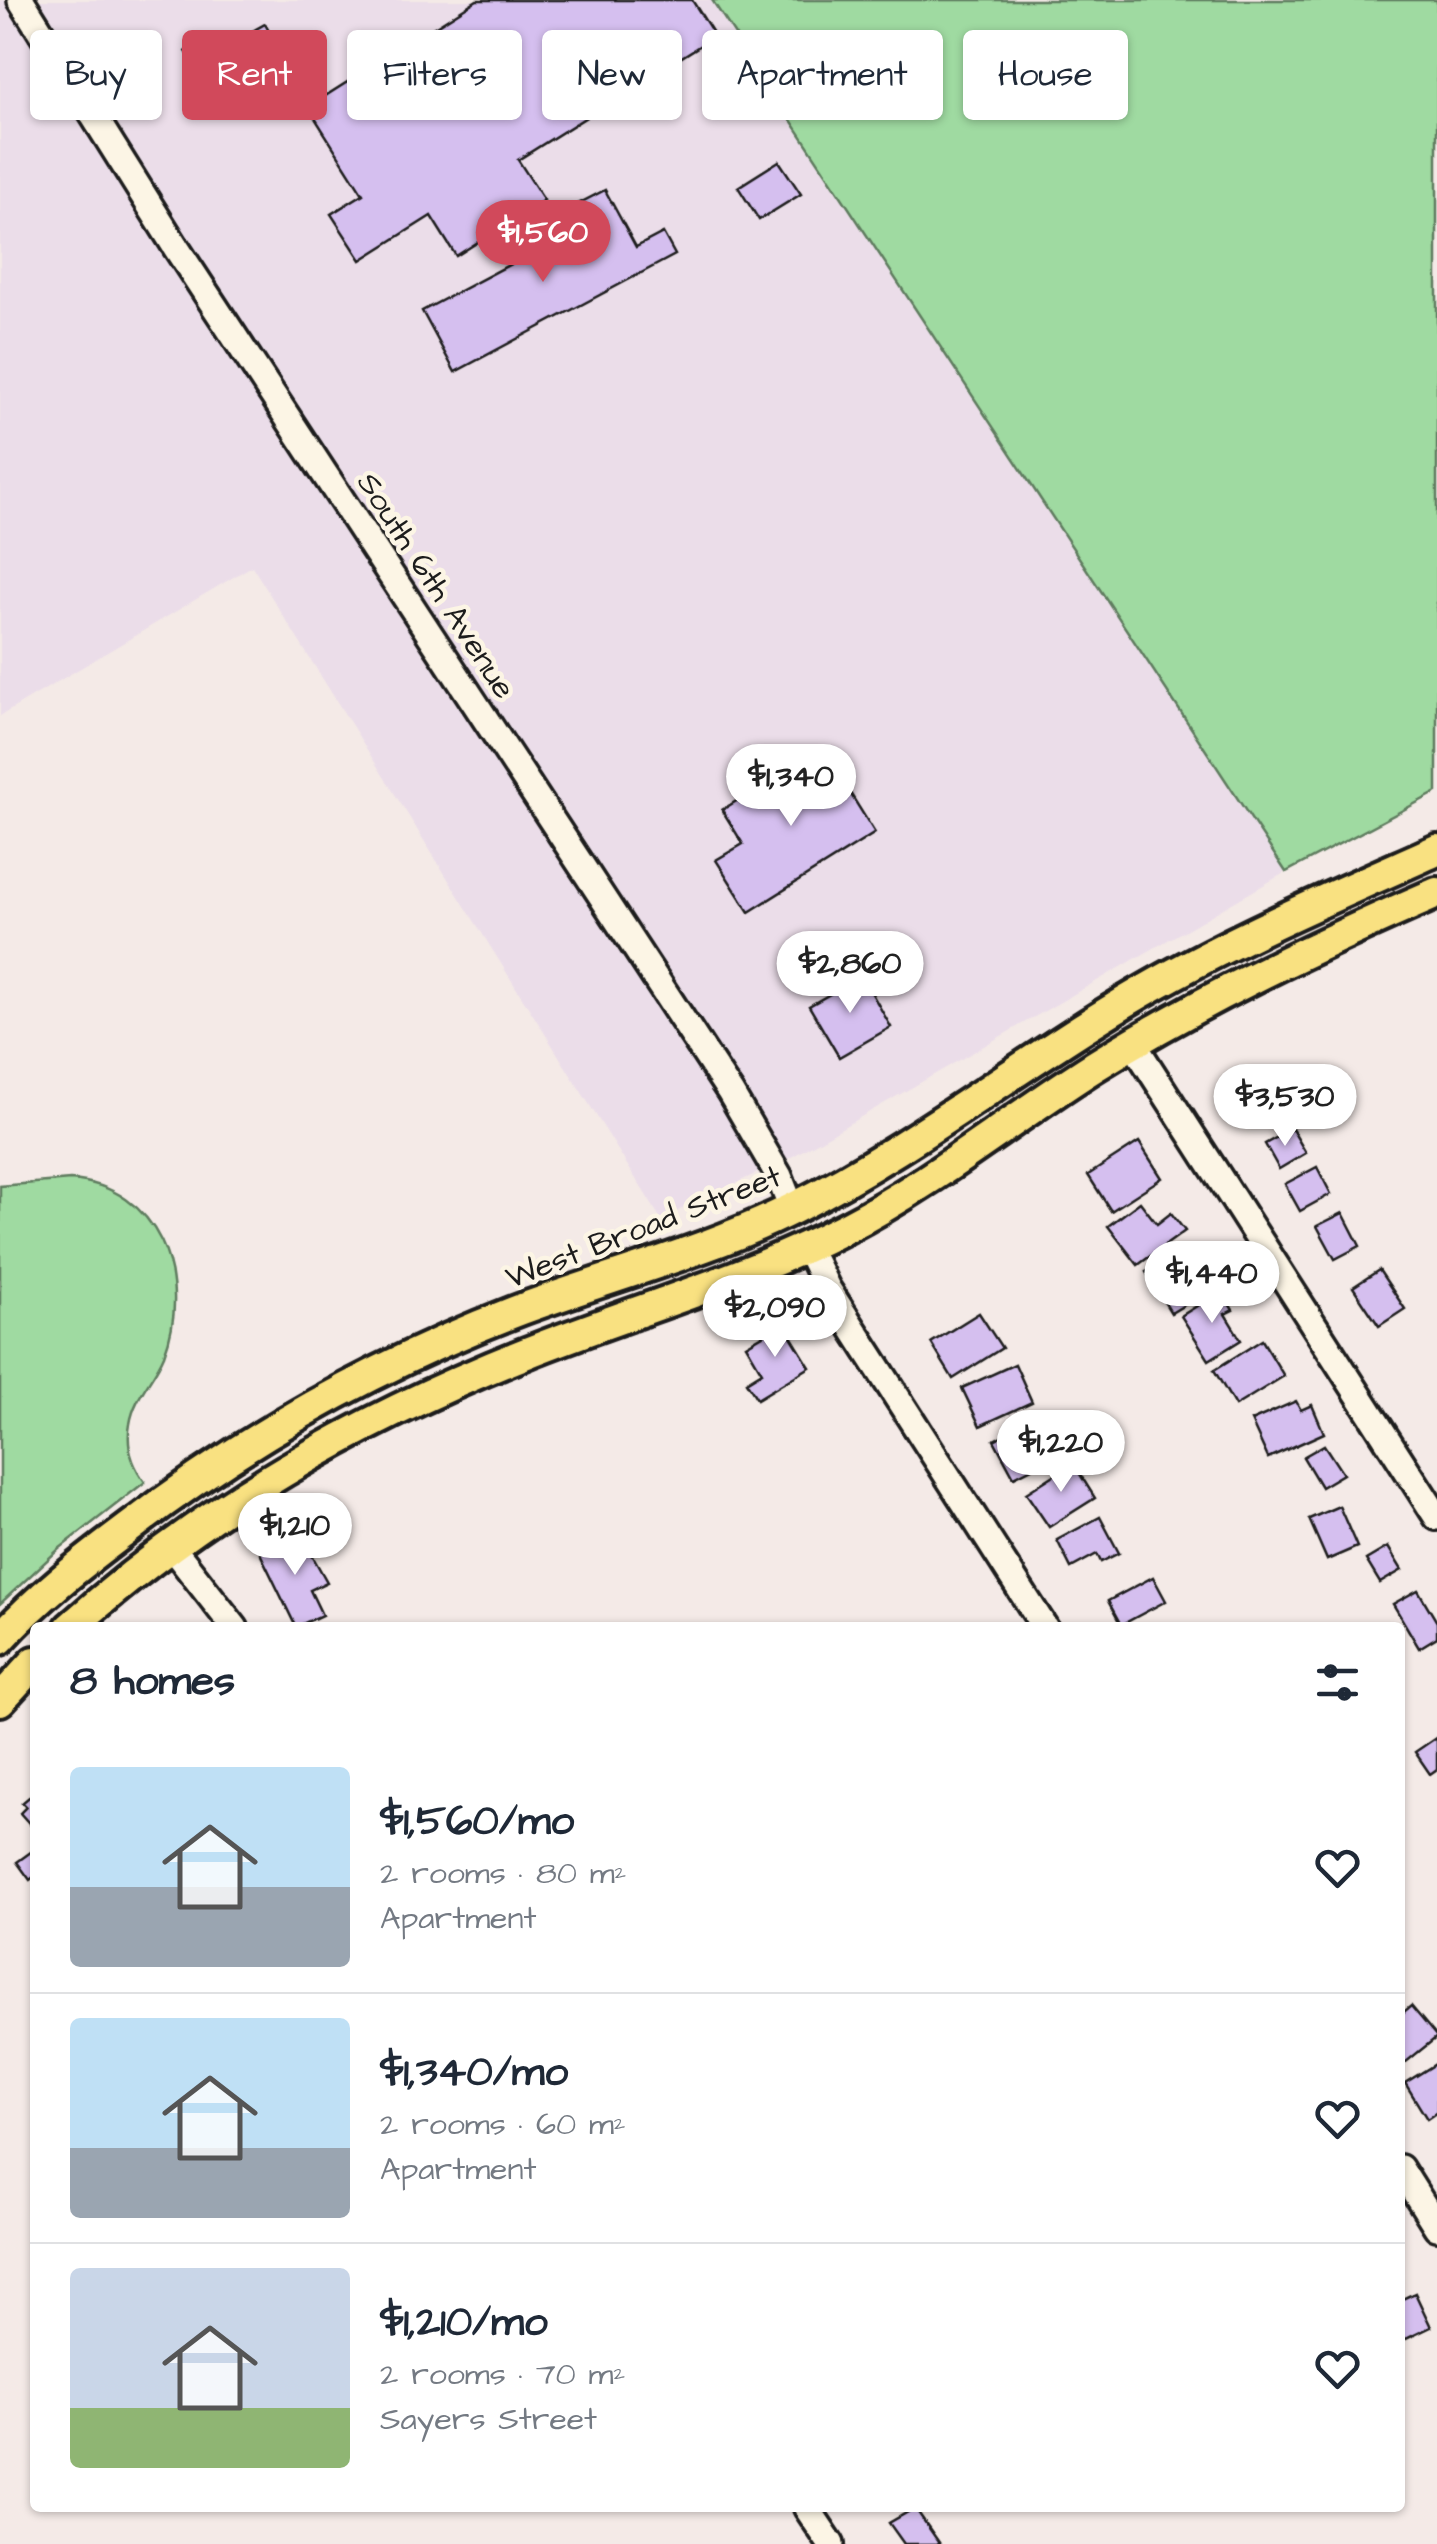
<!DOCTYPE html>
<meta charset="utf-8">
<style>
:root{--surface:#fff;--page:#f6f6f7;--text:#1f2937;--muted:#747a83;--line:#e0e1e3;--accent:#d1495b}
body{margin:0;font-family:"Architects Daughter",sans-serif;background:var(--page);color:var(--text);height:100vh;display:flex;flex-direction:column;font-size:38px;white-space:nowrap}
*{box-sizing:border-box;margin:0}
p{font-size:32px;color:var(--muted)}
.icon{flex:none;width:55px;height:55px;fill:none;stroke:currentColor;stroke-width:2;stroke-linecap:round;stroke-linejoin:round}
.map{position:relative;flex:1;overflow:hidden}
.panel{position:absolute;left:30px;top:1622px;width:1375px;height:890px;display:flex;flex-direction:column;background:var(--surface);border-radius:10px;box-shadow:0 2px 8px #0004}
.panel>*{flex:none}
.top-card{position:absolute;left:30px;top:30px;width:1378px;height:90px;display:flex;gap:20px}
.price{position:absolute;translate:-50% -85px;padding:0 22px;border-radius:35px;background:#fff;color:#222;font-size:32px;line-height:65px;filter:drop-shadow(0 2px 5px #0008)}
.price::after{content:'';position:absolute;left:50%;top:60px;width:30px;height:22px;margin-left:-15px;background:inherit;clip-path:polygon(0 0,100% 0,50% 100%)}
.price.on{background:var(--accent);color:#fff}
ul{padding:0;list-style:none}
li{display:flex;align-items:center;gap:30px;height:250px;padding:0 40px}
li+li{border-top:2px solid var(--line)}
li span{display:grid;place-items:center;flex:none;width:280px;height:200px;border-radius:10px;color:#555}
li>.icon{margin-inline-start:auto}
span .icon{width:120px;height:120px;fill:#fffc;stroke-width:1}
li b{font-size:42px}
h2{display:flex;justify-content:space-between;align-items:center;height:120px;padding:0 40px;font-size:42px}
.chip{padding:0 35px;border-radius:10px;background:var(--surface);box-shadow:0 2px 8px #0004;font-size:35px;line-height:90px}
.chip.on{background:var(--accent);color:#fff}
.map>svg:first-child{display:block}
.built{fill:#ebdde9}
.green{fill:#9fdaa1;stroke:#5e7b5e;stroke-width:2.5}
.building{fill:#d5bfef;stroke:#1c1c1c;stroke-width:2.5}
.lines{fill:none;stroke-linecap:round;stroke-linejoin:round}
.minor-casing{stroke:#1c1c1c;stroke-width:32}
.major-casing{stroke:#1c1c1c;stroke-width:38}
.minor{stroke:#fcf5e5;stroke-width:25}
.major{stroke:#f9e181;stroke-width:30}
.labels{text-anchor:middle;stroke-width:9;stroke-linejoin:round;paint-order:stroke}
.street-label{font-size:32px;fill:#1c1c1c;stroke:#fcf5e5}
</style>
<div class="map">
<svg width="1437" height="2544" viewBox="0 0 1437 2544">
<rect width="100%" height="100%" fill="#f4eae7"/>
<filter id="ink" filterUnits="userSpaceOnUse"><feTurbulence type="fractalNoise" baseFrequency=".01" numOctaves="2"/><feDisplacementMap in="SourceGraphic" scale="20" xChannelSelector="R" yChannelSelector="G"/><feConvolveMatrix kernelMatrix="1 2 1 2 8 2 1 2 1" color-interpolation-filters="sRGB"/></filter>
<g filter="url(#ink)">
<path class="built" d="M 0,0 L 712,0 L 1286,872 L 793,1156 L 661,1219 L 252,566 L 0,716 Z"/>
<g class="green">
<path d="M 712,0 L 1437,0 L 1437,792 L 1286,872 Z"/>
<path d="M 70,1180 C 159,1186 193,1279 164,1355 C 154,1379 134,1397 130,1424 C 126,1445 132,1465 145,1482 L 59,1549 L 0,1604 L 0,1186 Z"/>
</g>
<g class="building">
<path d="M 477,0 L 692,0 L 715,36 L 518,160 L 544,200 L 456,256 L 431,216 L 361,260 L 331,214 L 363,194 L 308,107 Z"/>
<path d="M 265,24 L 285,60 L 215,100 L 186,51 L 214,35 L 222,48 Z"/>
<path d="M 779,161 L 801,194 L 759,220 L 738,187 Z"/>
<path d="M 605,190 L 636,247 L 663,233 L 675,255 L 455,372 L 422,311 L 586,224 L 576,205 Z"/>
<path d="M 822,748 L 875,833 L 749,912 L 716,860 L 743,844 L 722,810 Z"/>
<path d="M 862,976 L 891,1027 L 839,1057 L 809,1006 Z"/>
<path d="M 1292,1129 L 1306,1153 L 1279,1169 L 1265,1144 Z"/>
<path d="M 1139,1142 L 1162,1178 L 1111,1211 L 1088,1175 Z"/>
<path d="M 1317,1167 L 1331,1194 L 1300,1211 L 1285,1184 Z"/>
<path d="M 1140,1202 L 1157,1224 L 1171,1213 L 1185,1231 L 1138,1265 L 1108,1226 Z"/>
<path d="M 1343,1213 L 1360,1246 L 1335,1259 L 1317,1226 Z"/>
<path d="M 1179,1252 L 1188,1267 L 1197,1261 L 1214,1287 L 1171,1313 L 1146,1272 Z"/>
<path d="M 1379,1270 L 1405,1309 L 1379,1326 L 1353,1287 Z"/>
<path d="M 1221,1291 L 1233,1310 L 1225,1314 L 1241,1340 L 1209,1360 L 1181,1316 Z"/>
<path d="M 979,1313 L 1002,1348 L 953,1379 L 931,1343 Z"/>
<path d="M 783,1323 L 810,1367 L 757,1399 L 746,1382 L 762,1372 L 746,1345 Z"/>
<path d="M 1262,1340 L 1284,1376 L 1235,1406 L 1214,1370 Z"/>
<path d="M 1015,1364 L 1032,1402 L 980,1426 L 962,1388 Z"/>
<path d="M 1296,1401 L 1301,1410 L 1312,1405 L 1324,1433 L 1268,1458 L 1251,1421 Z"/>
<path d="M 1045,1413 L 1065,1451 L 1014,1477 L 994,1440 Z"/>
<path d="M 1324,1445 L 1343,1474 L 1321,1487 L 1303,1457 Z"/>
<path d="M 1073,1463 L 1095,1498 L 1049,1527 L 1026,1493 Z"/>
<path d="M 1339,1506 L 1357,1547 L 1327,1560 L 1309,1519 Z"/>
<path d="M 1100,1517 L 1119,1553 L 1101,1562 L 1097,1554 L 1071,1568 L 1057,1540 Z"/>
<path d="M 300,1534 L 327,1582 L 310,1590 L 322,1615 L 296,1627 L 260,1553 Z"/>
<path d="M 1388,1547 L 1402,1570 L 1380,1583 L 1366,1560 Z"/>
<path d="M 1153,1577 L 1166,1601 L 1121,1625 L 1108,1601 Z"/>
<path d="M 1418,1590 L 1437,1622 L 1437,1637 L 1419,1648 L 1393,1604 Z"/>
<path d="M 1437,1737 L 1437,1769 L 1430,1774 L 1415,1752 Z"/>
<path d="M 35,1792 L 35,1830 L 20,1813 L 26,1807 L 22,1803 Z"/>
<path d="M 35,1849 L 35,1876 L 30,1880 L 17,1862 Z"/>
<path d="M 1411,2006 L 1437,2037 L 1400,2067 L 1400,2015 Z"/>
<path d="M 1437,2063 L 1437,2112 L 1427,2119 L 1405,2083 Z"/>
<path d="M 1415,2293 L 1431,2327 L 1400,2342 L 1400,2300 Z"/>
<path d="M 915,2508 L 940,2544 L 904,2544 L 889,2523 Z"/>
</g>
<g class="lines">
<g class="minor-casing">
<g id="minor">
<path d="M 21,0 L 177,249 L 730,1092 L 779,1176 L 792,1209"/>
<path d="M 1133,1043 L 1437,1517"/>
<path d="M 807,1247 L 827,1288 L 1045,1628"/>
<path d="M 171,1546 L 235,1628"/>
<path d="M 1400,2168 L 1437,2227"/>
<path d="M 807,2508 L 831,2544"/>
</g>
</g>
<g class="major-casing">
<g id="major">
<path d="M 70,1628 C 205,1507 356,1421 524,1354 C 631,1311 742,1281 845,1228 C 933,1183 1011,1119 1095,1066 C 1204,998 1319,944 1437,893"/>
<path d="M 0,1639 C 37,1598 81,1564 125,1531 C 244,1439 374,1366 514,1312 C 607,1277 704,1253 794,1208 C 905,1152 1004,1076 1110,1011 C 1213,947 1327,899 1437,850"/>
<path d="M 0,1700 L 35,1662"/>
</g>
</g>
<use href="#minor" class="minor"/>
<use href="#major" class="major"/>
</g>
</g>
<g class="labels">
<g class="street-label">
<text transform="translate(437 585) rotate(57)" y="11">South 6th Avenue</text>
<text transform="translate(643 1226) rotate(-21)" y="11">West Broad Street</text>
</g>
</g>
</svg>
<b class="price on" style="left:543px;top:285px">$1,560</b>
<b class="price" style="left:791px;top:829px">$1,340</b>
<b class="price" style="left:850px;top:1016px">$2,860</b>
<b class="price" style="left:1285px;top:1149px">$3,530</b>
<b class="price" style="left:1212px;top:1326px">$1,440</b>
<b class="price" style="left:775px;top:1360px">$2,090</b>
<b class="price" style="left:1061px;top:1495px">$1,220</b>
<b class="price" style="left:295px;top:1578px">$1,210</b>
<div class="top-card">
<a class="chip">Buy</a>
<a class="chip on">Rent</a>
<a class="chip">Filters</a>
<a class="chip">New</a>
<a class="chip">Apartment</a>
<a class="chip">House</a>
</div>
<section class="panel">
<h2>8 homes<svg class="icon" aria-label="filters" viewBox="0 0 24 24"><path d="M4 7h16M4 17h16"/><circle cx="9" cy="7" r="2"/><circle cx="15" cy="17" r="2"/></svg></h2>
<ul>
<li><span style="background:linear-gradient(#bfe0f5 60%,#9aa5b1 0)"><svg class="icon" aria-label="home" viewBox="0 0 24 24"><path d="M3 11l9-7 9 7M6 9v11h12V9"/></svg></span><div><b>$1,560/mo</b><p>2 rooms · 80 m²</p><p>Apartment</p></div><svg class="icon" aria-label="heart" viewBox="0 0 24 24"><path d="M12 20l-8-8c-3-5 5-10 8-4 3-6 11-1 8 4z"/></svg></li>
<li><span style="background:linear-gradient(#bfe0f5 65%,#9aa5b1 0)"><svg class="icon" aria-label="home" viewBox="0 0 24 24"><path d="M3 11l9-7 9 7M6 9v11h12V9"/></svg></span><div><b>$1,340/mo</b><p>2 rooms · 60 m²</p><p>Apartment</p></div><svg class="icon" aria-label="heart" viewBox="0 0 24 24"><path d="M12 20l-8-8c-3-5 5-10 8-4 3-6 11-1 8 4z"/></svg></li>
<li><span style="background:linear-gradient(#c9d6e8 70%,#8fb573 0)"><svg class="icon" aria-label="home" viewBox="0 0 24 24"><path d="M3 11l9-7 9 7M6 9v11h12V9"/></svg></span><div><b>$1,210/mo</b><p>2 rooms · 70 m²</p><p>Sayers Street</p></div><svg class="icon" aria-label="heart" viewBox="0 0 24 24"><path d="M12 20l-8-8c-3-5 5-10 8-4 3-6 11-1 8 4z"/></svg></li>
</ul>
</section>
</div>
